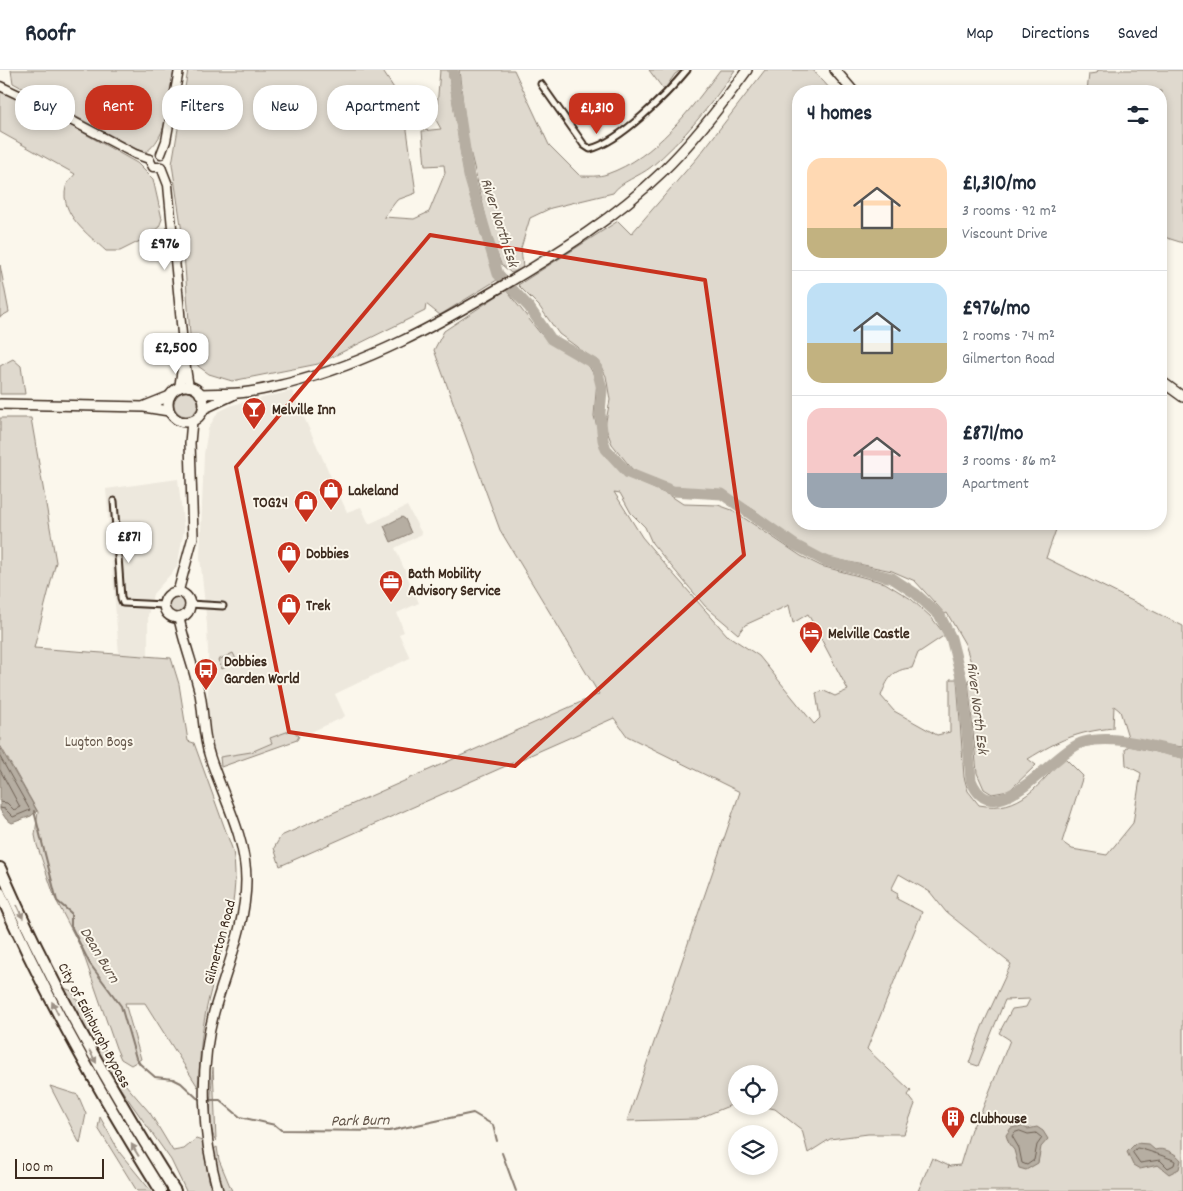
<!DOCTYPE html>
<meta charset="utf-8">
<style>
:root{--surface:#fff;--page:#f6f6f7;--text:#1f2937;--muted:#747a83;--line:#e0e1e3;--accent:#c8321e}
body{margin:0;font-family:Dekko,sans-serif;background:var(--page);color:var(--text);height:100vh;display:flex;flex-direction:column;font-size:19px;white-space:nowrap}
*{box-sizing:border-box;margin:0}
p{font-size:16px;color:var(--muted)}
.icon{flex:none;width:28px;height:28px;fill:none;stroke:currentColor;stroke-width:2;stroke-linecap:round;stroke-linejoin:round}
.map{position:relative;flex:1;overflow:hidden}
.sheet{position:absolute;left:792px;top:15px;width:375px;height:445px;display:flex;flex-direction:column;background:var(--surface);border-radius:20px;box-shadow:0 2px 8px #0003}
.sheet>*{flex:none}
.hud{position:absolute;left:15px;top:15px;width:475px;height:45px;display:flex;gap:10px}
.tools{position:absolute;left:728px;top:995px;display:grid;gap:10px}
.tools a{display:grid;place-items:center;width:50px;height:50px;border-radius:50%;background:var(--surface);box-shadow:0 2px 8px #0003;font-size:25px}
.scale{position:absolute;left:15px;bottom:12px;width:89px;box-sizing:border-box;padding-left:5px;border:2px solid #3b2a1e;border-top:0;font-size:14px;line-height:18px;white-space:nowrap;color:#3b2a1e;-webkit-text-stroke:4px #fbf7ec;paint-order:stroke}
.price{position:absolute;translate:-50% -42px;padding:0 11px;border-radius:10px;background:#fff;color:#222;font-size:16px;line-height:32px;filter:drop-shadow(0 1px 2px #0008)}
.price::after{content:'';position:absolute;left:50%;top:30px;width:15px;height:11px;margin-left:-8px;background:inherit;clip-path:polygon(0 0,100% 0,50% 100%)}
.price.selected{background:var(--accent);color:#fff}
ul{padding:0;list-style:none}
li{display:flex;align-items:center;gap:15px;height:125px;padding:0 15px}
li+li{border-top:1px solid var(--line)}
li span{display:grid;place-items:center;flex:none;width:140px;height:100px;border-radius:15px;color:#555}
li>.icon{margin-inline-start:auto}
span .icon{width:60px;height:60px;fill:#fffc;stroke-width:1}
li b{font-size:21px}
h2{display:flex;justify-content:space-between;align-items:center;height:60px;padding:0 15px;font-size:21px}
.tag{padding:0 18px;border-radius:20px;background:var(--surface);box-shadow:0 2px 8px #0003;font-size:18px;line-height:45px}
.tag.selected{background:var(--accent);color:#fff}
header{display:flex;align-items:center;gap:30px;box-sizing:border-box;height:70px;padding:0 25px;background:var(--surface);border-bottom:1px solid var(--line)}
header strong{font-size:24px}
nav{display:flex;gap:28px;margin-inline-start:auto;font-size:18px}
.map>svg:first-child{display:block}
.built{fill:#ede8dd}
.green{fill:#dfd9ce;stroke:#8d8276;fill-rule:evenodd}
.water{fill:#b6aea2;stroke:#85796d}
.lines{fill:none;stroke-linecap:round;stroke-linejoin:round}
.shore{stroke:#6c5f53;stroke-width:1}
.stream{stroke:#85796d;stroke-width:2}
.river{stroke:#b6aea2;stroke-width:11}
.street-casing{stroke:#3b2a1e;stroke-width:9}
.secondary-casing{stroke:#3b2a1e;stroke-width:11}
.primary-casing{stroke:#3b2a1e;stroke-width:12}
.highway-casing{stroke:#3b2a1e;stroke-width:14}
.street{stroke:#fbf7ec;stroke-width:5}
.secondary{stroke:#fbf7ec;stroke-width:8}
.primary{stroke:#fbf7ec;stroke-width:9}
.highway{stroke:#fbf7ec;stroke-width:10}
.oneway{fill:#9b9085}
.marked{fill:none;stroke:#c8321e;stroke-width:4;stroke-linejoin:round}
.labels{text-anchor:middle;stroke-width:4;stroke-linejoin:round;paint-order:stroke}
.poi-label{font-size:15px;font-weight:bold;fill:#3b2a1e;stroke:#fbf7ec;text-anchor:start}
.park-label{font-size:15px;fill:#64564a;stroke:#fbf7ec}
.street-label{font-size:15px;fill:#3b2a1e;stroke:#fbf7ec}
.water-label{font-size:16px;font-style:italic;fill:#605246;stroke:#fbf7ec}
</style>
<header>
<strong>Roofr</strong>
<nav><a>Map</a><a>Directions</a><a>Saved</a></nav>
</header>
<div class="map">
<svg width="1183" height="1121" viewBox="0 0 1183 1121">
<rect width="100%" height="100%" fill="#fbf7ec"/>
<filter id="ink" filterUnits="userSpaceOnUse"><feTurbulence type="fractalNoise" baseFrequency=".02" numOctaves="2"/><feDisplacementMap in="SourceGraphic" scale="10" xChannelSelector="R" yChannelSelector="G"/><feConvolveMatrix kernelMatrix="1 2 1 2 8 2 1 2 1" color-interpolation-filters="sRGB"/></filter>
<g filter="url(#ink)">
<g class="built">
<path d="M 292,321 L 347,442 L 361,437 L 369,454 L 407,436 L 422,464 L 395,478 L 419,533 L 397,543 L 404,562 L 399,564 L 410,588 L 335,624 L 345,646 L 342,648 L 302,666 L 292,660 L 270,669 L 272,673 L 251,682 L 220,687 L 213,680 L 207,633 L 209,611 L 207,555 L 200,487 L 204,384 L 208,359 L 218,342 L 232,335 Z"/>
<path d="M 178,409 L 184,460 L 177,497 L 153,524 L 148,545 L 148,586 L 119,584 L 106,419 Z"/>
</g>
<g class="green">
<path d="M 11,0 L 174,0 C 170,26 169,69 144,83 L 13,13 Z"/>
<path d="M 188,0 L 382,0 L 403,32 L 416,123 L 397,130 L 384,147 L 414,149 L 429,142 L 445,103 L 444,95 L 425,96 L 422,61 L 441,59 L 436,50 L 440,0 L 448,0 L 464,104 L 482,167 L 497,210 L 440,245 L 426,234 L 425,241 L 318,294 L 232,311 L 209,304 L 198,296 L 190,265 L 183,169 L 172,94 Z"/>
<path d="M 459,0 L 514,0 L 549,75 L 580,106 C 588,106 599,107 607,104 C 656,87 690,40 720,0 L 735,0 C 711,35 683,70 651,97 C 640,106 620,112 613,123 L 551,138 L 530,148 L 521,178 L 523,198 L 511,203 L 501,194 L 491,168 L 467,68 Z"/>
<path d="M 649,0 L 681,0 L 675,4 L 664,20 Z"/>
<path d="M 765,0 L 813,0 L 832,21 L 799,21 L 799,454 L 1058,454 L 1046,488 L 1183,556 L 1183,677 L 1158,674 L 1128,667 L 1120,641 L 1114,636 L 1113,658 C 1076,662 1059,670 1028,689 L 1036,695 L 1009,721 L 992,724 L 984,719 L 977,703 L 968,610 L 976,608 L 965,574 L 947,543 L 945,544 L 915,511 L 892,501 L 825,487 L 799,474 L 754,440 L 723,421 L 673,417 L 650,409 L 632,399 L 612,374 L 605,356 L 610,330 L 606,306 L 599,293 L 559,264 L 539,236 L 518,215 L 618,151 L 631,164 L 698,87 Z"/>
<path d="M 1098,0 L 1183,0 L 1183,173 L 1161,166 L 1161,21 L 1087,21 L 1089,4 L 1097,3 Z"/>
<path d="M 0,21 L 32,34 L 137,93 L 153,109 L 162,149 L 159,157 L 140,171 L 120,181 L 106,181 C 89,165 59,144 66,117 C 67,113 72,108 75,104 L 0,62 Z"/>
<path d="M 0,195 L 9,242 L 0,247 Z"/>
<path d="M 506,220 L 540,263 L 557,276 L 586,291 L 597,310 L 594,346 L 604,381 L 630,408 L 671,426 L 683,434 L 718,435 L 732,440 L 801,486 L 821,496 L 885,513 L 911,529 L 931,547 L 945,565 L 918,583 L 912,598 C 892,599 887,610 881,626 L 894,641 L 937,665 L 950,662 L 950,609 L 957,609 L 964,707 L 968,721 L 979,735 C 1021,743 1039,714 1064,687 L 1083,706 L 1062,772 L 1072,779 L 1107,785 L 1133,753 L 1141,703 L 1126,695 L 1125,679 L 1129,676 L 1183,688 L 1183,1121 L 918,1121 L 932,1088 L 949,1096 L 948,1098 L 950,1096 L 960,1095 L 971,1059 L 980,1045 L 1010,970 L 999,963 L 1012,939 L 1026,937 L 1030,929 L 1005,930 L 978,996 L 969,993 L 982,957 L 1011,894 L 946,842 L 930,822 L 899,804 L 891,820 L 898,824 L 897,829 L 922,842 L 867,979 L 911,1021 L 908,1025 L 915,1034 L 904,1064 L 868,1064 L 830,1069 L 808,1083 L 802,1060 L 775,1039 L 761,1036 L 769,1036 L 769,1004 L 736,1004 L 736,1033 L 697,1049 L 627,1051 L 740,722 L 627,666 L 614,648 L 280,796 L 274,778 L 281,766 L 599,624 L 500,460 L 434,280 L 444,261 ZM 614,422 L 620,423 L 631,443 L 645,457 L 652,473 L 666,490 L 705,536 L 738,564 L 745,555 L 789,535 L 793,553 L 808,544 L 848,620 L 835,626 L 824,621 L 816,623 L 820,648 L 814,654 L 759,586 L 727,565 L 662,491 L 642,467 Z"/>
<path d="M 13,289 L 21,296 L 25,324 L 0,324 L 0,296 Z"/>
<circle cx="186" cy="334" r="12"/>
<path d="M 0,348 L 31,348 L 56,492 L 34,578 L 171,588 L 179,614 L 188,671 L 194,673 L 233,781 C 243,841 213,895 204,952 C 200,973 200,995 198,1017 L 145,933 L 125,933 L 141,989 L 131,995 L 121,989 L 116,978 L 82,880 L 55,828 L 37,775 L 35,765 L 38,742 L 0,675 Z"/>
<circle cx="177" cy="535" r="9"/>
<path d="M 233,583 L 237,591 L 222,599 L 218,590 Z"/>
<path d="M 292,660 L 299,666 L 297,670 L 221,697 L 220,687 L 251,682 L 272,673 L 270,668 Z"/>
<path d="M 64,918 L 72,921 L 125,1014 L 150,1043 L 173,1081 L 184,1079 L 196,1069 L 202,1071 L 211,1121 L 186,1121 L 171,1090 L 101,991 Z"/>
<path d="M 213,997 L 216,1070 L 217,1071 C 206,1065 212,1010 213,997 Z"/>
<path d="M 50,1016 L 78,1025 L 86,1044 L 80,1074 Z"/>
<path d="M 100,1047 L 120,1083 L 151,1121 L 137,1121 L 98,1058 Z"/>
<path d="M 217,1077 L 219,1090 L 232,1121 L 222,1121 L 214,1079 Z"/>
</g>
<g class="water">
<path d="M 402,447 L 405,449 L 411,463 L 391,472 L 384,456 Z"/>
<path d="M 0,677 L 37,741 L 31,746 L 12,753 L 6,749 L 0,740 Z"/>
<path d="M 1022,1056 L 1028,1059 L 1037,1057 L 1043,1061 L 1048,1069 L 1041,1077 L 1038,1093 L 1026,1100 L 1019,1098 L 1014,1080 L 1009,1074 L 1006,1065 L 1011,1058 Z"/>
<path d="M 1136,1073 L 1148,1074 L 1155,1080 C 1163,1077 1176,1083 1181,1090 L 1179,1099 L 1169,1104 L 1158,1095 L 1140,1099 L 1133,1095 L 1127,1082 Z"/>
</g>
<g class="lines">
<g class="shore">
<path d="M 0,687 L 30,740 L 13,747 L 5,739 L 0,738"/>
<path d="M 0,700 L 20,737 L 14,740 L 7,733 L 0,732"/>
<path d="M 1020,1061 L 1028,1064 L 1036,1063 L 1042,1068 L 1037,1075 L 1034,1090 L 1027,1095 L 1022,1093 L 1019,1078 L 1012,1066 L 1014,1063 Z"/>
<path d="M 1137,1078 C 1141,1078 1173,1089 1175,1091 L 1174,1095 L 1168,1098 L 1160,1090 L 1140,1093 L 1133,1083 Z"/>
</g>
<g class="stream">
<path d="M 34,741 L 57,831 L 71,843 L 71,856 L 90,894 L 121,936 L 136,988 L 140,994 L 155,1007 L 173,1009 L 181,1013 L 197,1028 L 200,1029"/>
<path d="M 208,1030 L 220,1030 L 240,1047 L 275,1055 L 281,1060 L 389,1061 L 473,1043 L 493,1055 L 497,1071"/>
<path d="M 502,1083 L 516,1121"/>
</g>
<path class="river" d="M 453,0 L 469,106 L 498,204 L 529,237 L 551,269 L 596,295 L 602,319 L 600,343 L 603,370 L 606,379 L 628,403 L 673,421 L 722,424 L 795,475 L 825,491 L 892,508 L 916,524 L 940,546 L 951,568 L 963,615 L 971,710 C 994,768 1054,680 1084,672 C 1115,664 1153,677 1183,683"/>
<g class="street-casing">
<g id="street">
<path d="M 541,14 L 584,75 L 590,79 C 620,72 667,24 687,0"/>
<path d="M 114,431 L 121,528 L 123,533 L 164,535"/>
<path d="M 189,534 L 223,536"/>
</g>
</g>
<g class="secondary-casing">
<g id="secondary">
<path d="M 0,16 L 61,45 L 135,84 L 149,89"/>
<path d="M 161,84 L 166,71 L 179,0"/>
<path d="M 149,89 L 153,97 L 161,97"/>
<path d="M 161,97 L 168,115 L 184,285 L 189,317"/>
<path d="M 179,318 L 183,292"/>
</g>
</g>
<g class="primary-casing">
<g id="primary">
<path d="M 835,0 L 853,21"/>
<path d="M 1161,311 L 1183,327"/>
<circle cx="186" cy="334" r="18"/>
<path d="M 200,324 C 213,323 225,324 238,323 C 256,322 273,317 290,313 C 368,293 437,255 506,214 C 561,181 616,147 662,102 C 694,71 721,36 747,0"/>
<path d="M 0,334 L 144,337 L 169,341"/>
<path d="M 145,336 L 170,326"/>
<path d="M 203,339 L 233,325"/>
<path d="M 178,522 L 193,467 L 190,373 L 192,351"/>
<circle cx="177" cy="535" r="13"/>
<path d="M 179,548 C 184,574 194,598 200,624 C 204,645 203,667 210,687 C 223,727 246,767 246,810 C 246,855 226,899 214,942 C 199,998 202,1065 218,1121"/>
</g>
</g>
<g class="highway-casing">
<g id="highway">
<path d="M 0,798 C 49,911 109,1017 175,1121"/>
<path d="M 0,823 C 45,927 101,1025 161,1121"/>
</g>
</g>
<use href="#street" class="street"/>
<use href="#secondary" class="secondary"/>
<use href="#primary" class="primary"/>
<use href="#highway" class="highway"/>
</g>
<defs><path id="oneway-solid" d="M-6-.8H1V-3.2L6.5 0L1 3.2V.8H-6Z" transform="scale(1.25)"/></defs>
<g class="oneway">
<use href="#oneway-solid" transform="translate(20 842) rotate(65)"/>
<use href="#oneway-solid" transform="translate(55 938) rotate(-117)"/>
<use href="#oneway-solid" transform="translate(93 987) rotate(61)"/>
<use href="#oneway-solid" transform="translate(135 1080) rotate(-121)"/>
</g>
</g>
<path class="marked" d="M 430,165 L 705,210 L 744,485 L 515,696 L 289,662 L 236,397 Z"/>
<defs>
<g id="bar-pin" transform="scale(1.25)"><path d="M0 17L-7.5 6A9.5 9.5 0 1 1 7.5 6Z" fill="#c8321e" stroke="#fbf7ec"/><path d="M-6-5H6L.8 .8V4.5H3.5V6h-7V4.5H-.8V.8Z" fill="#fff"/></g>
<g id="shop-pin" transform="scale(1.25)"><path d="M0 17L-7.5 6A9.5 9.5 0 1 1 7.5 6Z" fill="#c8321e" stroke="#fbf7ec"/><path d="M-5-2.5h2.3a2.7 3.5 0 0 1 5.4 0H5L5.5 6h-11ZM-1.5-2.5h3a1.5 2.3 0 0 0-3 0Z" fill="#fff"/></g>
<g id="office-pin" transform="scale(1.25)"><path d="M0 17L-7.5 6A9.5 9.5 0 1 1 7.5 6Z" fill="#c8321e" stroke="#fbf7ec"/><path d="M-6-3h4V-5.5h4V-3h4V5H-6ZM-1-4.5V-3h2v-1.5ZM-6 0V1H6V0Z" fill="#fff"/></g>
<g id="hotel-pin" transform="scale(1.25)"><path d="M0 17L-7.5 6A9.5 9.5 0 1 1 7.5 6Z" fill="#c8321e" stroke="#fbf7ec"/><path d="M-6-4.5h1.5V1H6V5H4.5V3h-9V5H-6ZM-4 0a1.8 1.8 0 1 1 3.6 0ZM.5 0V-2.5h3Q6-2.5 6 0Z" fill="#fff"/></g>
<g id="bus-pin" transform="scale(1.25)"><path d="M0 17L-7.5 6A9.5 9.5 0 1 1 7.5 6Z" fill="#c8321e" stroke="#fbf7ec"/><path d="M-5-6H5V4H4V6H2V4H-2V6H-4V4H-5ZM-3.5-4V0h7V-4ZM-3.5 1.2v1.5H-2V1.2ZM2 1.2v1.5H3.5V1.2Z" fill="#fff"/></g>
<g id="building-pin" transform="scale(1.25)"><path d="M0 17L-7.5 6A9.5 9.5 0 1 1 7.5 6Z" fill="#c8321e" stroke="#fbf7ec"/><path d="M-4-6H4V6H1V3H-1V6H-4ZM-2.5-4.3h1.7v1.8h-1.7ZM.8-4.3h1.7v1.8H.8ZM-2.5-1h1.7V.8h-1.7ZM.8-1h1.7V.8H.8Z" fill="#fff"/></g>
</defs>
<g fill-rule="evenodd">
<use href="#bar-pin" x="254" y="339"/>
<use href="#shop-pin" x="331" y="420"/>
<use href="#shop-pin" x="306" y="432"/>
<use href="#shop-pin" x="289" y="483"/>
<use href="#office-pin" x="391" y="512"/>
<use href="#shop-pin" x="289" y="535"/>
<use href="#hotel-pin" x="811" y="563"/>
<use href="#bus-pin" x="206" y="600"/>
<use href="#building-pin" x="953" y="1048"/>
</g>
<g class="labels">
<g class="poi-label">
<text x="272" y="344">Melville Inn</text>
<text x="348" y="425">Lakeland</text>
<text x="288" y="437" text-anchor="end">TOG24</text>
<text x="306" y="488">Dobbies</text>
<text x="408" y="508">Bath Mobility<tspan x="408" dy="17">Advisory Service</tspan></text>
<text x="306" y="540">Trek</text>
<text x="828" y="568">Melville Castle</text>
<text x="224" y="596">Dobbies<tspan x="224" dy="17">Garden World</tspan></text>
<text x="970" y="1053">Clubhouse</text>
</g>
<g class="park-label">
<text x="99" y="676">Lugton Bogs</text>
</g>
<g class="street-label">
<text transform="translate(219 872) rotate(-75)" y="5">Gilmerton Road</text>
<text transform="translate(95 955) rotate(62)" y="5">City of Edinburgh Bypass</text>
</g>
<g class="water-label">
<text transform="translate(501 152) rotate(72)" y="6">River North Esk</text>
<text transform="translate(979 638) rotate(83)" y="6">River North Esk</text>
<text transform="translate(101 884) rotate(59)" y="6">Dean Burn</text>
<text transform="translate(360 1049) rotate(-1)" y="6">Park Burn</text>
</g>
</g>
</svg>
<div class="tools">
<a><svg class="icon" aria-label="locate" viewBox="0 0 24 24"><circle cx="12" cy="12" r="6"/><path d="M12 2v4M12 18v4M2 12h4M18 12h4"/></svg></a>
<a><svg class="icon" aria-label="layers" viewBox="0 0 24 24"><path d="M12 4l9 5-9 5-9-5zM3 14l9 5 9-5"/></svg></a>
</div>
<div class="scale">100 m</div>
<b class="price selected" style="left:597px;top:65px">£1,310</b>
<b class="price" style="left:165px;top:201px">£976</b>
<b class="price" style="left:176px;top:305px">£2,500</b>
<b class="price" style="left:129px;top:494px">£871</b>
<div class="hud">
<a class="tag">Buy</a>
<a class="tag selected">Rent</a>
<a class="tag">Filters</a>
<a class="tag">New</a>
<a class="tag">Apartment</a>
</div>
<section class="sheet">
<h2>4 homes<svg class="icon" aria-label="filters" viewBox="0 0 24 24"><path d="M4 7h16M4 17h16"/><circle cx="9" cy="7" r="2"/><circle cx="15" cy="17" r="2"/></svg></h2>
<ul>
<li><span style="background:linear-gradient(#ffd9b3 70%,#c2b280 0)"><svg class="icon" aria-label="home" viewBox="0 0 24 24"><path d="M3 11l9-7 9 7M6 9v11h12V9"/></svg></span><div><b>£1,310/mo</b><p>3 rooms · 92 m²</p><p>Viscount Drive</p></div></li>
<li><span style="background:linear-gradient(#bfe0f5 60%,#c2b280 0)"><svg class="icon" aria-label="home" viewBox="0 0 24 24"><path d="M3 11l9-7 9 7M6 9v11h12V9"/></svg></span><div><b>£976/mo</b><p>2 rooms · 74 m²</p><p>Gilmerton Road</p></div></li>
<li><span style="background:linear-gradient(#f6c9c9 65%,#9aa5b1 0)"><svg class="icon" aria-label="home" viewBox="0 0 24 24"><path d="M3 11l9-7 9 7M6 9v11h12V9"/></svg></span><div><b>£871/mo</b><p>3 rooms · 86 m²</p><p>Apartment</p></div></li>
</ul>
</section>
</div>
